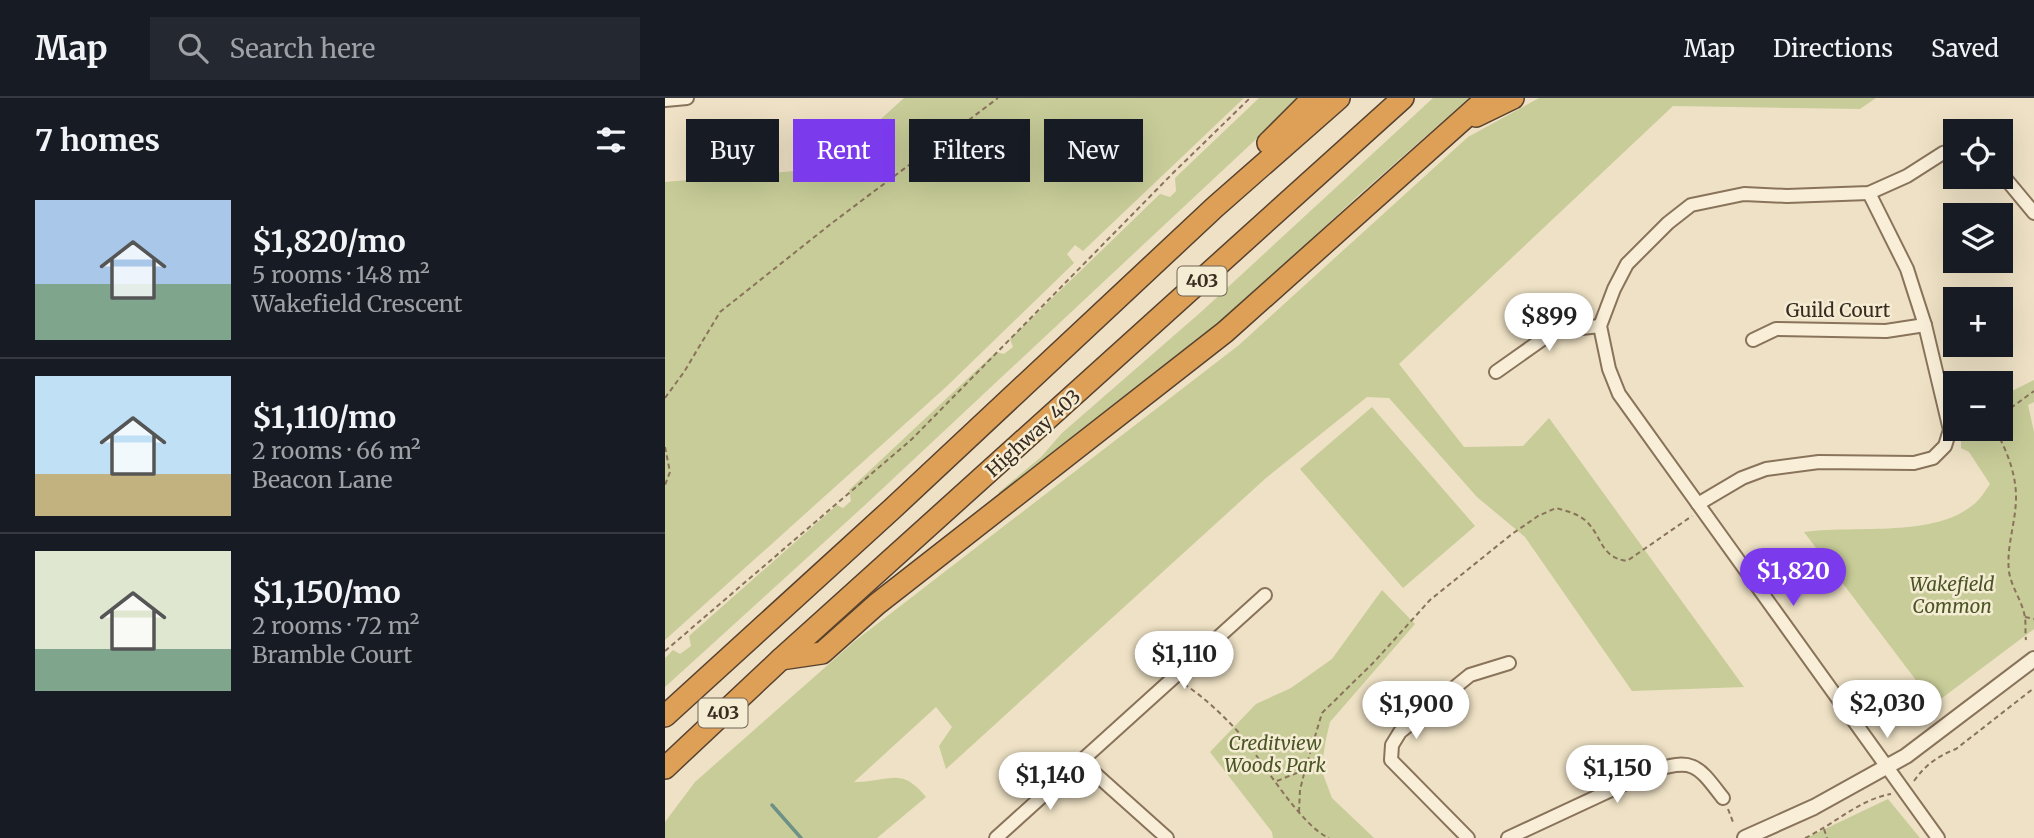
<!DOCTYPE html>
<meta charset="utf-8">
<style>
:root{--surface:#171b24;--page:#242831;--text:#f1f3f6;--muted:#9ea1a6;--line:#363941;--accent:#7c3aed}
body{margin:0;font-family:Merriweather,serif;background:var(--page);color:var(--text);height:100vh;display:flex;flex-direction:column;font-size:26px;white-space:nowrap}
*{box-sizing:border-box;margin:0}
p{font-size:23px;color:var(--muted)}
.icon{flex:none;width:38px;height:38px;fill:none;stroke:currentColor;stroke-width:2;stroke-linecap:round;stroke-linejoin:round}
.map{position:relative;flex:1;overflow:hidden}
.panel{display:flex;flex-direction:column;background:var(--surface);width:665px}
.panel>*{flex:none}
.banner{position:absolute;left:21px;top:21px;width:665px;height:63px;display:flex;gap:14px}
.controls{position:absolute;left:1278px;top:21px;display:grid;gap:14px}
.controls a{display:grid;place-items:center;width:70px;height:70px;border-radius:0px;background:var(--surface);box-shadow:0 7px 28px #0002;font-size:35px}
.price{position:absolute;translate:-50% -60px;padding:0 16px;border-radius:24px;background:#fff;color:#222;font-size:23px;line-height:46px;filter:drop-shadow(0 2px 4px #0008)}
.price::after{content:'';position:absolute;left:50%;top:42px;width:21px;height:16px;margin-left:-10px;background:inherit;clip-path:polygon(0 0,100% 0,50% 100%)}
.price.current{background:var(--accent);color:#fff}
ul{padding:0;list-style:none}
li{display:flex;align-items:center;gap:21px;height:175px;padding:0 35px}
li+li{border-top:2px solid var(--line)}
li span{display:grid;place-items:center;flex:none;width:196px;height:140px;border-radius:0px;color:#555}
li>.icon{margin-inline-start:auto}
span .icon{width:84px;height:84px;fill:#fffc;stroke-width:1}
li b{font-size:30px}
h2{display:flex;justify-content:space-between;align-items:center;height:84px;padding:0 35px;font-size:30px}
.pill{padding:0 24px;border-radius:0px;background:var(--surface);box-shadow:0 7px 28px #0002;font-size:24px;line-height:63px}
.pill.current{background:var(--accent);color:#fff}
header{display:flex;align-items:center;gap:42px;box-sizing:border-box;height:98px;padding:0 35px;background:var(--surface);border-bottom:2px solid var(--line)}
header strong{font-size:33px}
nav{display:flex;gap:38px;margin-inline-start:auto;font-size:24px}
.search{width:490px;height:63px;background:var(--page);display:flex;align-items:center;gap:18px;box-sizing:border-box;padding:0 24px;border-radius:0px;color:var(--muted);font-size:26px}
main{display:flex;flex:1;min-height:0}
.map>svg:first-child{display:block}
.green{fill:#c7cc98}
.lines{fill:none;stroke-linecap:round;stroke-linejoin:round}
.stream{stroke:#6d9087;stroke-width:3.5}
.minor-casing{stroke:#89735b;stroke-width:16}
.tertiary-casing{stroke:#89735b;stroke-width:18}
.motorway-casing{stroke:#57412f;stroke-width:24}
.path{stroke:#89735b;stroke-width:2;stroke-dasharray:5 3.5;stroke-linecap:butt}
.minor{stroke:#f9efd8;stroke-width:12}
.tertiary{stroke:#f9efd8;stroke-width:14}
.motorway{stroke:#dda056;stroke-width:21}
.labels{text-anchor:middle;stroke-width:5;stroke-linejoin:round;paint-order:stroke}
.shield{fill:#f5ecd4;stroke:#716555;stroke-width:2}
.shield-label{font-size:18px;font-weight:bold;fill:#392b1f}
.street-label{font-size:19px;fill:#392b1f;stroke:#f5ecd4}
.park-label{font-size:19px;font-style:italic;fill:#4a5525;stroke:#f5ecd4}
</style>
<header>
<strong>Map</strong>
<div class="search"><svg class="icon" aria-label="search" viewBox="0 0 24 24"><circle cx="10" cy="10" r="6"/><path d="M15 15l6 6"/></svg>Search here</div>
<nav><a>Map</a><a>Directions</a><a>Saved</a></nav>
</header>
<main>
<section class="panel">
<h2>7 homes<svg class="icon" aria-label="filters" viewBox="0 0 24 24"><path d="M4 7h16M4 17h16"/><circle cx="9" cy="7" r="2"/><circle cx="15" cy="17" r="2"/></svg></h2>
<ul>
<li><span style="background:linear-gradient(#a9c7e8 60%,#7fa58c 0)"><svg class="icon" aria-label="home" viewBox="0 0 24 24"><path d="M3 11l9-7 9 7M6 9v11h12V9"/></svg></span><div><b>$1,820/mo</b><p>5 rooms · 148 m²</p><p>Wakefield Crescent</p></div></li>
<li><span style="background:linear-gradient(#bfe0f5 70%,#c2b280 0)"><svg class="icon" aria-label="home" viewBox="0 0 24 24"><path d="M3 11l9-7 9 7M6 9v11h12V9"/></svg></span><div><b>$1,110/mo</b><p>2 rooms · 66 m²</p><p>Beacon Lane</p></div></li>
<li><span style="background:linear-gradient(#dfe7d0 70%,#7fa58c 0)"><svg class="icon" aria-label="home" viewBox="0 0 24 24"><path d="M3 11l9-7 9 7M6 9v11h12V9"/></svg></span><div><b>$1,150/mo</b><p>2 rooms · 72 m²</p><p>Bramble Court</p></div></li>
</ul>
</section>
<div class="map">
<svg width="1369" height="740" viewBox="0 0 1369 740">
<rect width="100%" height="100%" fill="#eee1c5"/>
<g class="green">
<path d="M 239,0 L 579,0 L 418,153 L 410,147 L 402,156 L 409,165 L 281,289 L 0,542 L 0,84 L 130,73 L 136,56 L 170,41 L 183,51 Z"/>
<path d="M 594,0 L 635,0 L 200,407 L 0,589 L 0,560 L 8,552 L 15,556 L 26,548 L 24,538 L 172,407 L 178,410 L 186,403 L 184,392 L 331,254 L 339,256 L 348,249 L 345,241 L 495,96 L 505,99 L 511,93 L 510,80 Z"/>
<path d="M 768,0 L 804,0 L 695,96 L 545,235 L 339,395 L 333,395 L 376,359 L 397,335 L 536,214 Z"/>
<path d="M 874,0 L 1211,0 L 1195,11 L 1008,8 L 734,266 L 799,349 L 858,348 L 884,320 L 1079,589 L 967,593 L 860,439 L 812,399 L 724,300 L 702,299 L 601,380 L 281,671 L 274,648 L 287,629 L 271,609 L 189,684 C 223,685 235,667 261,699 L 212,740 L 0,740 L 0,724 L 30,684 L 190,543 L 574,247 L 803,39 Z"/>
<path d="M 1369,282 L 1369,304 L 1363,307 L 1369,334 L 1369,531 L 1269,606 L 1139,434 C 1188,427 1268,440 1308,407 C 1315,402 1320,393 1325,386 L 1304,354 L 1296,350 L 1296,331 L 1335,331 L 1335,299 Z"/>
<path d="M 707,309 L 810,428 L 738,490 L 635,371 Z"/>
<path d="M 717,492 L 750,526 L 665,624 L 661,641 L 656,671 L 667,700 L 709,740 L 608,740 L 607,734 L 545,654 L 591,606 L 626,590 L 667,561 Z"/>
<path d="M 1223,701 L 1255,740 L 1141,740 Z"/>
</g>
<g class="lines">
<path class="stream" d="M 107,707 L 136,740"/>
<g class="minor-casing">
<g id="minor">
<path d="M 0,2 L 22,0"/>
<path d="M 1335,74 L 1369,115"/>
<path d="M 1088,242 L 1111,231 L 1221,233 L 1260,227"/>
<path d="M 831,274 L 889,233 L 935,228"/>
<path d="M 1033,406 L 1077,380 L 1101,371 L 1154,364 L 1249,365 L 1268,360 L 1280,348 L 1285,332 L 1260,227 L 1249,193 L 1242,171 L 1204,95"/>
<path d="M 416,663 L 502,740"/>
<path d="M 331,740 L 600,497"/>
<path d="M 803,740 L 726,662 L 727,647 L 735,634 L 805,577 L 844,565"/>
<path d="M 843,740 L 987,673 C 1029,659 1033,668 1058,700"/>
<path d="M 1273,740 L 954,296 L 944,271 L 935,228 L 949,191 L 962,166 L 1003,125 L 1026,107 L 1079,96 L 1122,98 L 1204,95 L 1242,78 L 1278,55 L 1290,51"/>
</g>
</g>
<g class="tertiary-casing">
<path id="tertiary" d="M 1080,740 L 1149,709 L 1241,658 L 1369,561"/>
</g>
<g class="motorway-casing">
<g id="motorway">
<path d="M 811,18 L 848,0"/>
<path d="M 603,45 L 648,0"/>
<path d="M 116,561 L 157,555 L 212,506 L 560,234 L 822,0"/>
<path d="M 0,618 L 226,412 L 550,109 L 674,0"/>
<path d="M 0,670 L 116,561 L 738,0"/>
</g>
</g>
<g class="path">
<path d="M 0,300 L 19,274 L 55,214 L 167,125 L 333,0"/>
<path d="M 1335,323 L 1343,312 L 1369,293"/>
<path d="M 1323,331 L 1331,333 C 1342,353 1351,376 1351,399 C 1351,425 1341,448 1344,474 C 1347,491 1358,504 1360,520 C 1361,527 1360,535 1361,542"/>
<path d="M 1296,332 L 1319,331"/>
<path d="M 0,349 L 5,374 L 0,387"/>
<path d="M 1360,519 L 1369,521"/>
<path d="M 0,553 L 247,341 L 508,75 L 585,0"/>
<path d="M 519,586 C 539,599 560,619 576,637 C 598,664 636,728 664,740"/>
<path d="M 612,683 L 639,672"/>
<path d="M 1249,683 C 1260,667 1273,658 1291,651 L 1369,590"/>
<path d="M 1063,711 L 1068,724"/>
<path d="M 634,714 L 635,692 L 640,672 L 657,615 L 710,563 L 765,502 L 847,436 L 873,418 L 891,410 C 902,413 914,416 922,424 C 938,440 935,459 962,463 L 1027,418"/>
<path d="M 1159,731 L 1162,740"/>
<path d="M 1140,740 C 1170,726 1193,702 1226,696"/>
</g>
<use href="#minor" class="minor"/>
<use href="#tertiary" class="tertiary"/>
<use href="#motorway" class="motorway"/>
</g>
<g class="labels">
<g class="shield">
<rect x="512.5" y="168.5" width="49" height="29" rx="5"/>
<rect x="33.5" y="600.5" width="49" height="29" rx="5"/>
</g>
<g class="shield-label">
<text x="537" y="189">403</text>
<text x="58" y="621">403</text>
</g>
<g class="street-label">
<text x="1173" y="219">Guild Court</text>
<text transform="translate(368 335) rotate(-42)" y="7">Highway 403</text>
</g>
<g class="park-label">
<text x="1287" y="493">Wakefield<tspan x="1287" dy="22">Common</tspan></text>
<text x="610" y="652">Creditview<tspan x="610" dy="22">Woods Park</tspan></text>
</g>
</g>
</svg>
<div class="controls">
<a><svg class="icon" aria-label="locate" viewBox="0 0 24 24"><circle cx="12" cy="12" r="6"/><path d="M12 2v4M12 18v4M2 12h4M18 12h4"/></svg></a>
<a><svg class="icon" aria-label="layers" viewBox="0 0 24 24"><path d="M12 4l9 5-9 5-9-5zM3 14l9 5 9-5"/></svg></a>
<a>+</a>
<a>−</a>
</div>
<b class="price" style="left:884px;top:255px">$899</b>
<b class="price current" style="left:1128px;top:510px">$1,820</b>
<b class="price" style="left:519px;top:593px">$1,110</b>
<b class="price" style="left:1222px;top:642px">$2,030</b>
<b class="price" style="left:751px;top:643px">$1,900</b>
<b class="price" style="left:952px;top:707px">$1,150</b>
<b class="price" style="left:385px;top:714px">$1,140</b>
<div class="banner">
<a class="pill">Buy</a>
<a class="pill current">Rent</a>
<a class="pill">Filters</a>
<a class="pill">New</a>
</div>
</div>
</main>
